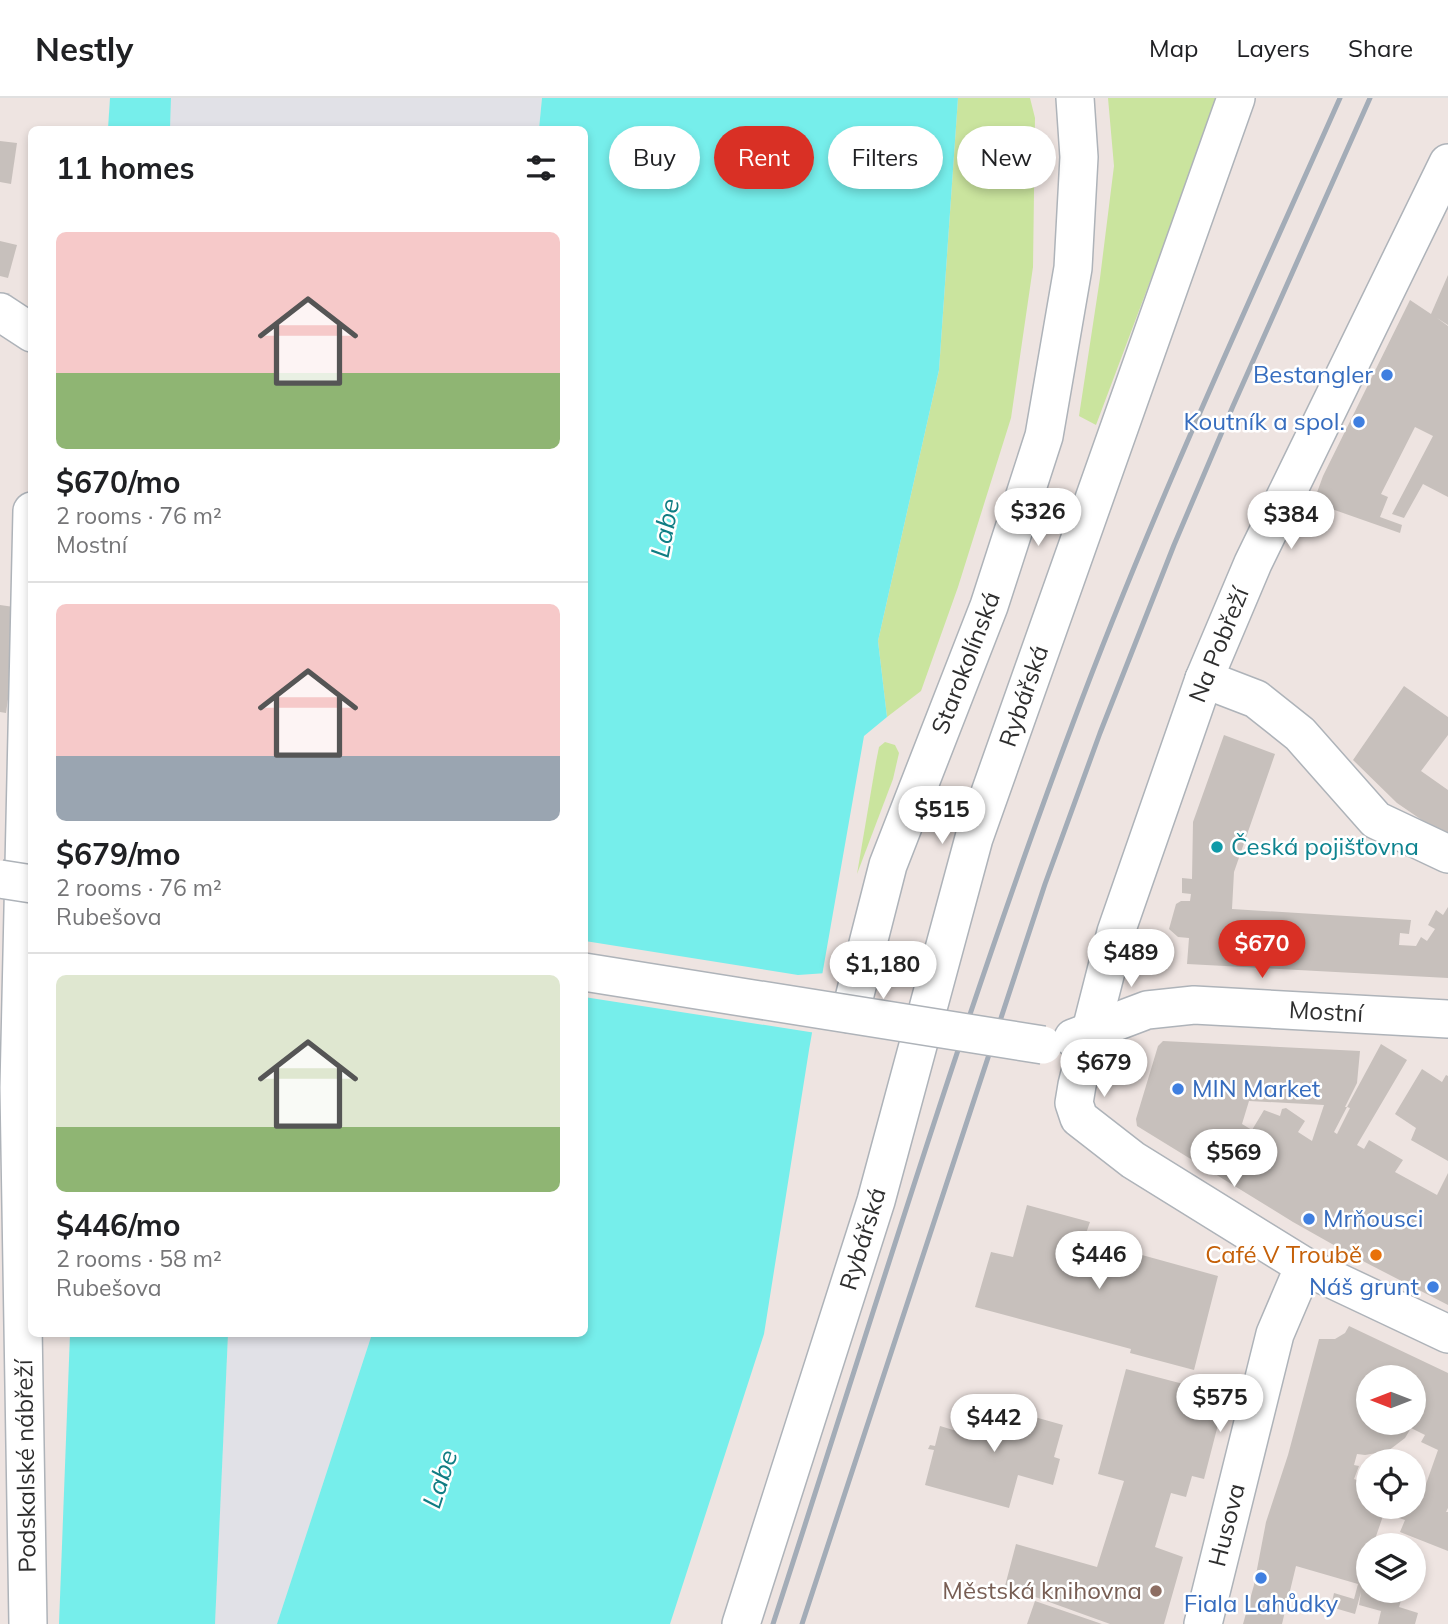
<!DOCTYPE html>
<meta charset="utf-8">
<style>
:root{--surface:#fff;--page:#f6f6f6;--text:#202124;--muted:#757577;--line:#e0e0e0;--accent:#d93025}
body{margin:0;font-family:Mulish,sans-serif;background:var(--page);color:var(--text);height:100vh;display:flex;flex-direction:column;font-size:26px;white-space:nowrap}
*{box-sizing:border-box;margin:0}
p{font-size:23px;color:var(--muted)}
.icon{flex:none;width:38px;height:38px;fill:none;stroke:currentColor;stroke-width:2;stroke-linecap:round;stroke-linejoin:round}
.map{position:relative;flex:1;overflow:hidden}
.side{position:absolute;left:28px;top:28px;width:560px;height:1211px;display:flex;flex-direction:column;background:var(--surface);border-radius:10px;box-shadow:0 4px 10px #0003}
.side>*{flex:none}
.top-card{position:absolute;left:609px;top:28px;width:665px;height:63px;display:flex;gap:14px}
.needle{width:46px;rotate:270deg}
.fabs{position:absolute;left:1356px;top:1267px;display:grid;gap:14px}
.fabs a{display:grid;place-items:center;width:70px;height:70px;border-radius:50%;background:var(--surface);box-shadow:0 4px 10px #0003;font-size:35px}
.price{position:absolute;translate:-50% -60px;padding:0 16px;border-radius:24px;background:#fff;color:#222;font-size:23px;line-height:46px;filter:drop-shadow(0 2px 4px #0008)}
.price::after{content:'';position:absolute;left:50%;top:42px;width:21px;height:16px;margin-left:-10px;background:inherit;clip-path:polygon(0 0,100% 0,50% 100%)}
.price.current{background:var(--accent);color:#fff}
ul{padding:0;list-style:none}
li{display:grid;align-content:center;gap:14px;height:371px;padding:0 28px}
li+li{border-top:2px solid var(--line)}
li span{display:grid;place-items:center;height:217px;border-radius:10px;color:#555}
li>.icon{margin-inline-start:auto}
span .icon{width:126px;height:126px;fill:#fffc;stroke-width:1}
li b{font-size:30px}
h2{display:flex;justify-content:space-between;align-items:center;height:84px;padding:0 28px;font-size:30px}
.chip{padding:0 24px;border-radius:32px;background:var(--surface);box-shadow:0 4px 10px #0003;font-size:24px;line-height:63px}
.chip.current{background:var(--accent);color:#fff}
header{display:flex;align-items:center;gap:42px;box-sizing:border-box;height:98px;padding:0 35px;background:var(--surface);border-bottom:2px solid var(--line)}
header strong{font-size:33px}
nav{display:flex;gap:38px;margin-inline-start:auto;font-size:24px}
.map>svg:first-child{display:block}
.industrial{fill:#e1e1e7}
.green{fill:#cae49e}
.water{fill:#76eeeb}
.pier{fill:#eee4e1}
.building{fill:#c7c0bc;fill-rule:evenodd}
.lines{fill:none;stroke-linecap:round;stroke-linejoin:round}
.minor-casing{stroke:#aeb3b9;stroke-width:40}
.minor{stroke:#fff;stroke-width:37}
.rail{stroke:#a3acb7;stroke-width:5}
.minor-bridge-casing{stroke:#aeb3b9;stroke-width:40;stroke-linecap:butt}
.minor-bridge{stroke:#fff;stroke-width:37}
.shop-dot{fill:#3f7fe0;stroke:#fff;stroke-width:2.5}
.culture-dot{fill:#0f9aa8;stroke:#fff;stroke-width:2.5}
.food-dot{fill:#e8710a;stroke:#fff;stroke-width:2.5}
.education-dot{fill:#8d6e63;stroke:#fff;stroke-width:2.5}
.labels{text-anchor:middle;stroke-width:5;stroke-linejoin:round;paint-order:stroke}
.shop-label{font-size:24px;fill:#366cbe;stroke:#fff;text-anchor:end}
.street-label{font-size:24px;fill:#2e2e2e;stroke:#fff}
.culture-label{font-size:24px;fill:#0d838f;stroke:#fff;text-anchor:start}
.food-label{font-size:24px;fill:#c56008;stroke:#fff;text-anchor:end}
.education-label{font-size:24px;fill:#785e54;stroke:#fff;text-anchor:end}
.water-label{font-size:26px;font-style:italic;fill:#0f7d83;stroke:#fff}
</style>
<header>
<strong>Nestly</strong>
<nav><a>Map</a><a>Layers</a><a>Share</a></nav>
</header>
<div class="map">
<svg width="1448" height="1526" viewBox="0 0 1448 1526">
<rect width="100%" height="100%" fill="#eee4e1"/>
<g class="industrial">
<path d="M 171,0 L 542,0 L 539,31 L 170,32 Z"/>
<path d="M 228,1236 L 372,1236 L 277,1526 L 215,1526 Z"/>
</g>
<g class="green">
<path d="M 958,0 L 1030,0 L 1035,20 L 1033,169 L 1011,320 L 958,489 L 921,593 L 887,619 L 878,543 L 939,272 Z"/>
<path d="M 1108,0 L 1219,0 L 1096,327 L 1079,318 L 1100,180 L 1114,68 Z"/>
<path d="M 885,644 L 895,647 L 899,655 L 893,681 L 857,776 L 876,664 L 879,649 Z"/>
</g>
<g class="water">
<path d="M 110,0 L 171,0 L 170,31 L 108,31 Z"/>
<path d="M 542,0 L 958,0 L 939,272 L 878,543 L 887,619 L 864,638 L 809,952 L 764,1236 L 670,1526 L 277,1526 L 372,1236 L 584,1236 L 584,32 L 539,31 Z"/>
<path d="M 70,1236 L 228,1236 L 215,1526 L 59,1526 Z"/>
</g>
<path class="pier" d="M 585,843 L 798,877 L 827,875 L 816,935 L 584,899 Z"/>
<g class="building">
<path d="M 0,43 L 17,45 L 11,86 L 0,84 Z"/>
<path d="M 0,143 L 17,147 L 8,180 L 0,178 Z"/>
<path d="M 1448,177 L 1448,227 L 1437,220 L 1448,228 L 1448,399 L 1423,386 L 1404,420 L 1392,416 L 1433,338 L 1415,329 L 1381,396 L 1388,399 L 1380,419 L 1402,427 L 1400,435 L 1326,409 L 1327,404 L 1315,400 L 1323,378 L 1410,202 L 1431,216 Z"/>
<path d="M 0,507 L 21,510 L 6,615 L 0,614 Z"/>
<path d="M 1404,588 L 1448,619 L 1448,637 L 1421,673 L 1448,692 L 1448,740 L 1397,705 L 1353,662 Z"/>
<path d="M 1224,637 L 1275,656 L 1234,774 L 1232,811 L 1411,822 L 1409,836 L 1400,835 L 1399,847 L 1416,848 L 1421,839 L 1427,843 L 1435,831 L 1428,827 L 1436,812 L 1443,817 L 1448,809 L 1448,880 L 1187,866 L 1189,840 L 1178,839 L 1169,831 L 1176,806 L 1181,803 L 1190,803 L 1191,796 L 1182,795 L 1182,780 L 1192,781 L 1193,724 Z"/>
<path d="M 1163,943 L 1360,953 L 1357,985 L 1345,1009 L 1347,1009 L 1381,946 L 1407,962 L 1357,1047 L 1364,1051 L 1369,1042 L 1403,1062 L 1395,1074 L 1437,1097 L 1448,1075 L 1448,1207 L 1355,1159 L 1293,1124 L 1137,1028 L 1136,1021 L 1158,948 ZM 1249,1003 L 1324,1007 L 1312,1043 L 1298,1034 L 1305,1023 L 1286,1010 L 1282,1011 L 1280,1018 L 1264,1012 L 1252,1032 L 1242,1026 ZM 1347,1009 L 1350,1010 L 1337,1036 L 1334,1034 Z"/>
<path d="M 1422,971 L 1442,984 L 1446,977 L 1448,978 L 1448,1063 L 1411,1042 L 1416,1030 L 1395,1016 Z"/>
<path d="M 1027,1107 L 1090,1124 L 1084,1141 L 1218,1178 L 1194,1272 L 1130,1255 L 1131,1251 L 975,1209 L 991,1154 L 1013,1159 Z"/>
<path d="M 1349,1228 L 1448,1275 L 1448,1410 L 1446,1414 L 1448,1414 L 1448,1453 L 1400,1434 L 1405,1422 L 1384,1415 L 1373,1447 L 1368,1447 L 1368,1460 L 1364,1480 L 1368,1468 L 1368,1493 L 1404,1493 L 1399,1509 L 1418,1515 L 1415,1526 L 1378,1526 L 1381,1513 L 1359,1507 L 1361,1494 L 1355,1516 L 1324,1507 L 1325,1502 L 1332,1504 L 1334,1495 L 1354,1501 L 1358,1486 L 1296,1468 L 1282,1526 L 1243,1526 L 1254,1487 L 1266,1424 L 1288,1357 L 1319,1241 L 1335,1241 L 1345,1235 ZM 1368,1279 L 1414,1279 L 1414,1325 L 1368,1325 ZM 1411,1330 L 1425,1337 L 1421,1344 L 1438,1352 L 1420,1403 L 1414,1401 L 1414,1409 L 1368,1409 L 1368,1386 L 1354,1381 L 1359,1368 L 1354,1367 L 1357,1356 L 1365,1357 L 1388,1353 L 1405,1340 Z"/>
<path d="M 1126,1271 L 1214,1294 L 1208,1316 L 1220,1319 L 1204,1381 L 1192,1378 L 1186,1399 L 1171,1395 L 1155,1449 L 1183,1459 L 1164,1526 L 1110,1526 L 1005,1488 L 1016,1446 L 1097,1469 L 1124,1383 L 1098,1376 Z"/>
<path d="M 970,1301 L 1063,1327 L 1054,1359 L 1060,1361 L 1053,1387 L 1018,1377 L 1009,1410 L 925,1387 L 934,1352 L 928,1351 L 930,1347 L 935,1348 L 940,1328 L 960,1334 Z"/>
<path d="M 1035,1503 L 1102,1526 L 1027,1526 Z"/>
</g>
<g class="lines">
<g class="minor-casing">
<g id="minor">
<path d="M 1448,65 L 1253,465 L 1204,581 L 1116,834 L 1077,987 L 1074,1005 L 1079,1020 L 1133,1062 L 1304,1168 L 1448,1236"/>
<path d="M 0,214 L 32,235"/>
<path d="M 1204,581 L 1256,601 L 1300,636 L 1376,722 L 1448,756"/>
<path d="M 850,916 L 888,767 L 989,508 L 1044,338 L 1073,170 L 1079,59 L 1075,0"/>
<path d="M 1073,940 L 1147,912 L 1194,907 L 1448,921"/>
<path d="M 28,1526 L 19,990 L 32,413"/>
<path d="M 741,1526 L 876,1103 L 974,740 L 1236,0"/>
<path d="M 1203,1526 L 1275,1236 L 1304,1168"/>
</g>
</g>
<use href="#minor" class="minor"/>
<g class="rail">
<path d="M 773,1526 C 871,1225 962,921 1073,625 C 1152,413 1248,207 1340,0"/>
<path d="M 802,1526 L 1045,786 L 1100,635 L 1174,447 L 1233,308 L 1370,0"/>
</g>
<g class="minor-bridge-casing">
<g id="minor-bridge">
<path d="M 0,781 L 32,786"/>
<path d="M 584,874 L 1043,947"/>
</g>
</g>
<use href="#minor-bridge" class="minor-bridge"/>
</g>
<g class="shop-dot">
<circle cx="1387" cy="277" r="7"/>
<circle cx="1359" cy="324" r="7"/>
<circle cx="1178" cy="991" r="7"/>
<circle cx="1309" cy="1121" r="7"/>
<circle cx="1433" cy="1189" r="7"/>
<circle cx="1261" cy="1480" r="7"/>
</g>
<circle class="culture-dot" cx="1217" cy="749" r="7"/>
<circle class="food-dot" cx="1376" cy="1157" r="7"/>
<circle class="education-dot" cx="1156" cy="1493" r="7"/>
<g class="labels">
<g class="shop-label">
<text x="1373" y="285">Bestangler</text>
<text x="1345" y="332">Koutník a spol.</text>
<text x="1192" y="999" text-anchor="start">MIN Market</text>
<text x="1323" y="1129" text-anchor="start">Mrňousci</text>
<text x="1419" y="1197">Náš grunt</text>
<text x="1261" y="1514" text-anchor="middle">Fiala Lahůdky</text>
</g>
<g class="street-label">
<text transform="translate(1219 547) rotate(-68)" y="8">Na Pobřeží</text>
<text transform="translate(966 565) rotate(-69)" y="8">Starokolínská</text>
<text transform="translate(1024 598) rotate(-71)" y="8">Rybářská</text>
<text transform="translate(1326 914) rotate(3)" y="8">Mostní</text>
<text transform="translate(863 1141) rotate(-73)" y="8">Rybářská</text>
<text transform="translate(26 1368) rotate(-91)" y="8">Podskalské nábřeží</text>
<text transform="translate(1227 1427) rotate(-76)" y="8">Husova</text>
</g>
<g class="culture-label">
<text x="1231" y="757">Česká pojišťovna</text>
</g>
<g class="food-label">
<text x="1362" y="1165">Café V Troubě</text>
</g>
<g class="education-label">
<text x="1142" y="1501">Městská knihovna</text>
</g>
<g class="water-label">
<text transform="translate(665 430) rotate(-79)" y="9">Labe</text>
<text transform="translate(440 1381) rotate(-72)" y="9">Labe</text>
</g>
</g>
</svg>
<div class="fabs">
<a><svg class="needle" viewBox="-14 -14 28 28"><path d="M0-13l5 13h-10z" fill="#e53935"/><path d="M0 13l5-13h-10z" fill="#757577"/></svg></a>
<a><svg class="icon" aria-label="locate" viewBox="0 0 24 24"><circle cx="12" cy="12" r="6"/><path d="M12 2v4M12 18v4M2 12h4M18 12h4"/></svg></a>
<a><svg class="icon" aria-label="layers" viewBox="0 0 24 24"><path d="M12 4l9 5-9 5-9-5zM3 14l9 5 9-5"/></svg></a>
</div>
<b class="price" style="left:1038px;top:450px">$326</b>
<b class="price" style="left:1291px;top:453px">$384</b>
<b class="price" style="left:942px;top:748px">$515</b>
<b class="price current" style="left:1262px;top:882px">$670</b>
<b class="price" style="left:1131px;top:891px">$489</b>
<b class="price" style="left:883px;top:903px">$1,180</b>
<b class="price" style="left:1104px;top:1001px">$679</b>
<b class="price" style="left:1234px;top:1091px">$569</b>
<b class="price" style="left:1099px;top:1193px">$446</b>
<b class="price" style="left:1220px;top:1336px">$575</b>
<b class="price" style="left:994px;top:1356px">$442</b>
<div class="top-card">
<a class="chip">Buy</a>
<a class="chip current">Rent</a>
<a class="chip">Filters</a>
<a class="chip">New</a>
</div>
<section class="side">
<h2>11 homes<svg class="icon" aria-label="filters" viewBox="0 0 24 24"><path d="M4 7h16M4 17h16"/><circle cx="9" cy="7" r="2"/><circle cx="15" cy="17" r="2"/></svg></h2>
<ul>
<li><span style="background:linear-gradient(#f6c9c9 65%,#8fb573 0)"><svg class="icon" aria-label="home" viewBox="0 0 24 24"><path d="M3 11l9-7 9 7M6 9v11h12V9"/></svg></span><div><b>$670/mo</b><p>2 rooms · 76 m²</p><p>Mostní</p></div></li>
<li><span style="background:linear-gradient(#f6c9c9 70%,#9aa5b1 0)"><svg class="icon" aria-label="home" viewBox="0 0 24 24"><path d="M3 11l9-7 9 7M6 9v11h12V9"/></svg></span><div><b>$679/mo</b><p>2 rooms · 76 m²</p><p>Rubešova</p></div></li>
<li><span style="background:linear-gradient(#dfe7d0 70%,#8fb573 0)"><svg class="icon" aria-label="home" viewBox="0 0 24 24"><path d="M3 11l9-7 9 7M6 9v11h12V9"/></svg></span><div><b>$446/mo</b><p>2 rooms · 58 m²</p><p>Rubešova</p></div></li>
</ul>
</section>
</div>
